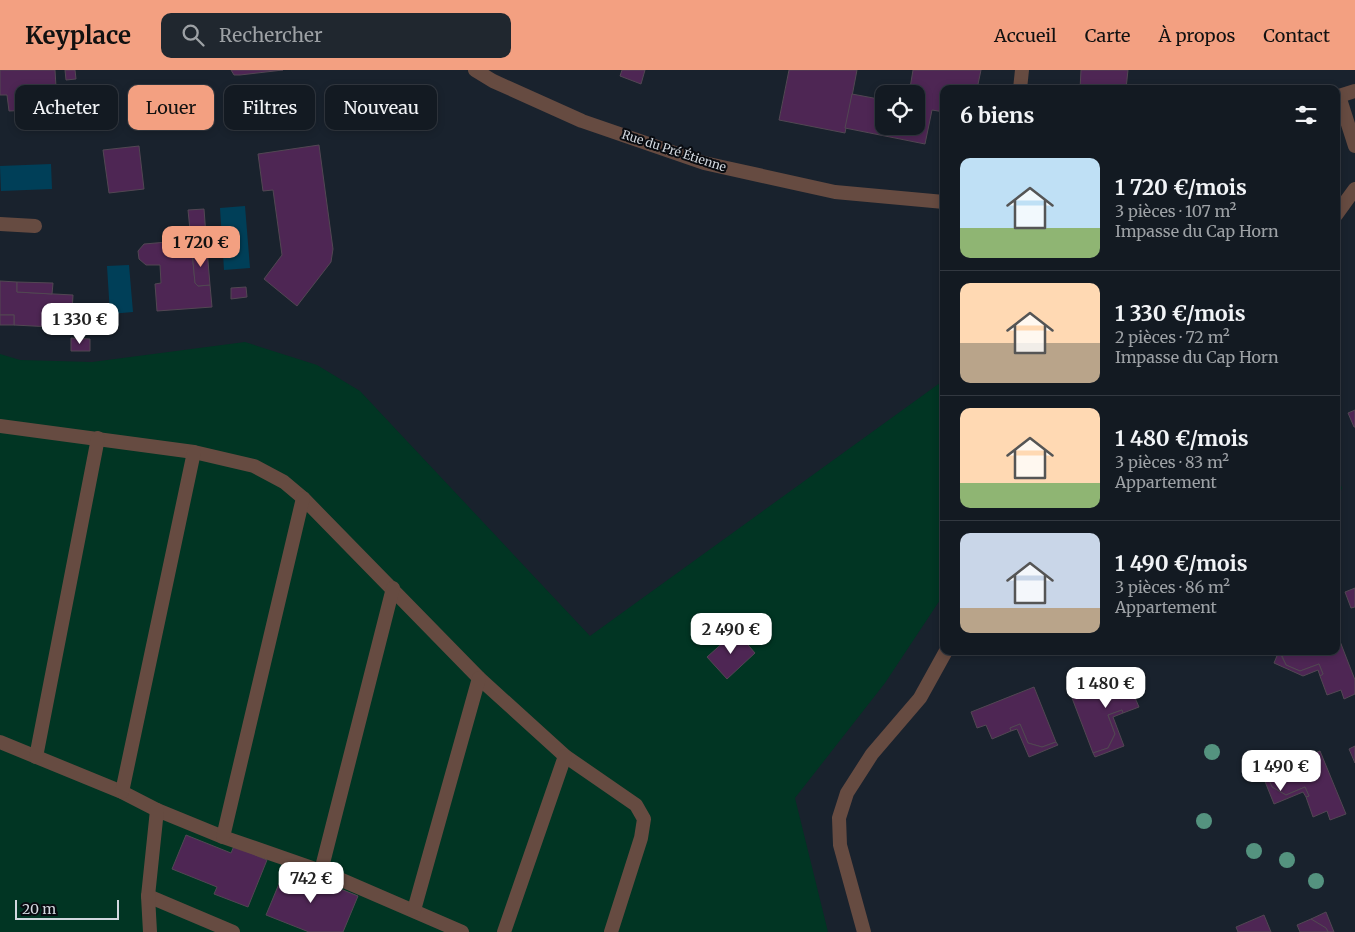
<!DOCTYPE html>
<html lang="fr">
<meta charset="utf-8">
<style>
:root{--surface:#131a22;--page:#20272f;--text:#f1f3f6;--muted:#9da1a5;--line:#323840;--accent:#f3a081}
body{margin:0;font-family:Merriweather,serif;background:var(--page);color:var(--text);height:100vh;display:flex;flex-direction:column;font-size:19px;white-space:nowrap}
*{box-sizing:border-box;margin:0}
p{font-size:16px;color:var(--muted)}
.icon{flex:none;width:28px;height:28px;fill:none;stroke:currentColor;stroke-width:2;stroke-linecap:round;stroke-linejoin:round}
.map{position:relative;flex:1;overflow:hidden}
.panel{position:absolute;left:940px;top:15px;width:400px;height:570px;display:flex;flex-direction:column;background:var(--surface);border-radius:10px;box-shadow:0 2px 8px #0003,0 0 0 1px var(--line)}
.panel>*{flex:none}
.top-card{position:absolute;left:15px;top:15px;width:475px;height:45px;display:flex;gap:10px}
.fabs{position:absolute;left:875px;top:15px;display:grid;gap:10px}
.fabs a{display:grid;place-items:center;width:50px;height:50px;border-radius:10px;background:var(--surface);box-shadow:0 2px 8px #0003,0 0 0 1px var(--line);font-size:25px}
.scale{position:absolute;left:15px;bottom:12px;width:104px;box-sizing:border-box;padding-left:5px;border:2px solid #d2d8df;border-top:0;font-size:14px;line-height:18px;white-space:nowrap;color:#d2d8df;-webkit-text-stroke:4px #080b10;paint-order:stroke}
.price{position:absolute;translate:-50% -42px;padding:0 11px;border-radius:10px;background:#fff;color:#222;font-size:16px;line-height:32px;filter:drop-shadow(0 1px 2px #0008)}
.price::after{content:'';position:absolute;left:50%;top:30px;width:15px;height:11px;margin-left:-8px;background:inherit;clip-path:polygon(0 0,100% 0,50% 100%)}
.price.selected{background:var(--accent);color:#111}
ul{padding:0;list-style:none}
li{display:flex;align-items:center;gap:15px;height:125px;padding:0 20px}
li+li{border-top:1px solid var(--line)}
li span{display:grid;place-items:center;flex:none;width:140px;height:100px;border-radius:10px;color:#555}
li>.icon{margin-inline-start:auto}
span .icon{width:60px;height:60px;fill:#fffc;stroke-width:1}
li b{font-size:21px}
h2{display:flex;justify-content:space-between;align-items:center;height:60px;padding:0 20px;font-size:21px}
.tag{padding:0 18px;border-radius:10px;background:var(--surface);box-shadow:0 2px 8px #0003,0 0 0 1px var(--line);font-size:18px;line-height:45px}
.tag.selected{background:var(--accent);color:#111}
header{display:flex;align-items:center;gap:30px;box-sizing:border-box;height:70px;padding:0 25px;background:var(--accent);color:#111}
header strong{font-size:24px}
nav{display:flex;gap:28px;margin-inline-start:auto;font-size:18px}
.search{width:350px;height:45px;background:var(--page);display:flex;align-items:center;gap:12px;box-sizing:border-box;padding:0 18px;border-radius:10px;color:var(--muted);font-size:19px}
.map>svg:first-child{display:block}
.green{fill:#013523}
.water{fill:#003f58}
.building{fill:#4e2654;stroke:#524753}
.lines{fill:none;stroke-linecap:round;stroke-linejoin:round}
.service{stroke:#664b41;stroke-width:14}
.minor{stroke:#664b41;stroke-width:14}
.tree{fill:#54937f}
.labels{text-anchor:middle;stroke-width:4;stroke-linejoin:round;paint-order:stroke}
.street-label{font-size:12px;fill:#d2d8df;stroke:#080b10}
</style>
<header>
<strong>Keyplace</strong>
<div class="search"><svg class="icon" aria-label="search" viewBox="0 0 24 24"><circle cx="10" cy="10" r="6"/><path d="M15 15l6 6"/></svg>Rechercher</div>
<nav><a>Accueil</a><a>Carte</a><a>À propos</a><a>Contact</a></nav>
</header>
<div class="map">
<svg width="1355" height="862" viewBox="0 0 1355 862">
<rect width="100%" height="100%" fill="#19222d"/>
<g class="green">
<path d="M 245,272 L 317,295 L 360,321 L 590,566 L 944,310 L 944,524 L 885,613 L 795,728 L 828,862 L 0,862 L 0,284 L 20,290 L 92,292 Z"/>
<path d="M 1336,403 L 1342,418 L 1336,433 Z"/>
</g>
<g class="water">
<path d="M 51,94 L 52,119 L 1,121 L 0,96 Z"/>
<path d="M 245,136 L 250,198 L 224,200 L 220,138 Z"/>
<path d="M 129,195 L 133,242 L 110,244 L 107,196 Z"/>
</g>
<g class="building">
<path d="M 0,0 L 55,0 L 58,51 L 36,52 L 34,40 L 9,41 L 7,25 L 0,25 Z"/>
<path d="M 65,0 L 75,0 L 76,9 L 66,10 Z"/>
<path d="M 283,0 L 240,5 L 234,5 L 231,0 Z"/>
<path d="M 622,0 L 645,0 L 641,14 L 620,6 Z"/>
<path d="M 789,0 L 857,0 L 845,63 L 779,50 Z"/>
<path d="M 913,0 L 981,0 L 977,19 L 944,19 L 944,42 L 932,40 L 925,74 L 845,58 L 852,24 L 884,30 L 884,56 L 916,56 L 916,24 L 909,24 Z"/>
<path d="M 1081,0 L 1128,0 L 1126,19 L 1080,19 Z"/>
<path d="M 319,75 L 333,179 L 331,192 L 297,236 L 264,209 L 282,185 L 273,120 L 263,121 L 258,84 Z"/>
<path d="M 139,76 L 144,119 L 109,123 L 103,80 Z"/>
<path d="M 204,139 L 207,179 L 192,181 L 195,213 L 198,216 L 210,215 L 212,237 L 157,241 L 155,214 L 161,213 L 160,195 L 146,195 L 139,189 L 138,181 L 144,174 L 191,170 L 188,140 Z"/>
<path d="M 207,179 L 210,215 L 198,216 L 195,213 L 192,181 Z"/>
<path d="M 0,211 L 17,212 L 17,222 L 73,225 L 71,258 L 14,255 L 14,245 L 0,245 Z"/>
<path d="M 17,212 L 53,213 L 52,224 L 17,222 Z"/>
<path d="M 246,217 L 247,227 L 231,229 L 231,218 Z"/>
<rect x="0" y="245" width="14" height="10"/>
<path d="M 71,268 L 90,269 L 90,281 L 71,281 Z"/>
<path d="M 1355,340 L 1355,357 L 1354,357 L 1348,343 Z"/>
<path d="M 1355,518 L 1355,537 L 1351,538 L 1345,522 Z"/>
<path d="M 736,561 L 755,583 L 727,609 L 707,587 Z"/>
<path d="M 1336,561 L 1355,610 L 1355,624 L 1344,629 L 1341,620 L 1327,625 L 1320,606 L 1323,604 L 1319,594 L 1300,601 L 1286,595 L 1280,581 L 1336,581 Z"/>
<path d="M 1279,581 L 1286,595 L 1300,601 L 1319,594 L 1323,604 L 1320,606 L 1318,600 L 1303,606 L 1274,593 Z"/>
<path d="M 1136,603 L 1143,620 L 1133,623 L 1139,637 L 1123,643 L 1122,640 L 1108,645 L 1115,664 L 1108,678 L 1093,683 L 1072,628 Z"/>
<path d="M 1034,617 L 1056,672 L 1042,677 L 1028,673 L 1020,654 L 1010,658 L 1011,661 L 992,669 L 986,655 L 977,658 L 971,642 Z"/>
<path d="M 1122,640 L 1123,643 L 1113,647 L 1124,676 L 1095,687 L 1093,683 L 1108,678 L 1115,664 L 1108,645 Z"/>
<path d="M 1020,654 L 1028,673 L 1042,677 L 1056,672 L 1058,675 L 1029,687 L 1017,659 L 1011,661 L 1010,658 Z"/>
<path d="M 1355,676 L 1355,693 L 1349,679 Z"/>
<path d="M 1320,681 L 1346,744 L 1330,750 L 1327,741 L 1313,747 L 1306,727 L 1309,726 L 1305,717 L 1286,725 L 1272,717 L 1266,703 Z"/>
<path d="M 1266,703 L 1272,717 L 1286,725 L 1305,717 L 1309,726 L 1306,727 L 1303,722 L 1274,734 L 1262,704 Z"/>
<path d="M 186,765 L 231,783 L 234,776 L 267,790 L 248,837 L 214,824 L 217,817 L 172,799 Z"/>
<path d="M 286,797 L 358,826 L 343,862 L 309,862 L 266,845 Z"/>
<path d="M 1326,842 L 1334,862 L 1328,862 L 1326,858 L 1311,849 Z"/>
<path d="M 1264,845 L 1271,862 L 1238,862 L 1236,857 Z"/>
<path d="M 1311,849 L 1326,858 L 1328,862 L 1300,862 L 1297,855 Z"/>
</g>
<g class="lines">
<g class="service">
<path d="M 1339,26 L 1355,76"/>
<path d="M 1336,145 L 1355,119"/>
<path d="M 0,356 L 194,382 L 254,396 L 284,412 L 303,428 L 479,608 L 565,686 L 636,735 L 644,749 L 641,768 L 611,862"/>
<path d="M 0,672 L 122,722 L 157,740 L 223,767 L 321,801 L 462,862"/>
<path d="M 36,687 L 98,368"/>
<path d="M 122,722 L 194,382"/>
<path d="M 223,767 L 303,428"/>
<path d="M 321,801 L 393,518"/>
<path d="M 148,826 L 233,862"/>
<path d="M 414,840 L 479,608"/>
<path d="M 150,862 L 148,826 L 157,740"/>
<path d="M 504,862 L 565,686"/>
</g>
<g class="minor">
<path d="M 475,0 L 493,11 L 582,51 L 704,93 L 835,122 L 944,132"/>
<path d="M 1020,19 L 1022,0"/>
<path d="M 1336,27 L 1355,21"/>
<path d="M 0,154 L 35,156"/>
<path d="M 864,862 L 840,775 L 839,748 L 847,723 L 872,684 L 920,628 L 946,581"/>
</g>
</g>
<g class="tree">
<circle cx="1212" cy="682" r="8"/>
<circle cx="1204" cy="751" r="8"/>
<circle cx="1254" cy="781" r="8"/>
<circle cx="1287" cy="790" r="8"/>
<circle cx="1316" cy="811" r="8"/>
</g>
<g class="labels">
<g class="street-label">
<text transform="translate(674 81) rotate(18)" y="4">Rue du Pré Étienne</text>
</g>
</g>
</svg>
<div class="fabs">
<a><svg class="icon" aria-label="locate" viewBox="0 0 24 24"><circle cx="12" cy="12" r="6"/><path d="M12 2v4M12 18v4M2 12h4M18 12h4"/></svg></a>
</div>
<div class="scale">20 m</div>
<b class="price selected" style="left:201px;top:198px">1 720 €</b>
<b class="price" style="left:80px;top:275px">1 330 €</b>
<b class="price" style="left:731px;top:585px">2 490 €</b>
<b class="price" style="left:1106px;top:639px">1 480 €</b>
<b class="price" style="left:1281px;top:722px">1 490 €</b>
<b class="price" style="left:311px;top:834px">742 €</b>
<div class="top-card">
<a class="tag">Acheter</a>
<a class="tag selected">Louer</a>
<a class="tag">Filtres</a>
<a class="tag">Nouveau</a>
</div>
<section class="panel">
<h2>6 biens<svg class="icon" aria-label="filters" viewBox="0 0 24 24"><path d="M4 7h16M4 17h16"/><circle cx="9" cy="7" r="2"/><circle cx="15" cy="17" r="2"/></svg></h2>
<ul>
<li><span style="background:linear-gradient(#bfe0f5 70%,#8fb573 0)"><svg class="icon" aria-label="home" viewBox="0 0 24 24"><path d="M3 11l9-7 9 7M6 9v11h12V9"/></svg></span><div><b>1 720 €/mois</b><p>3 pièces · 107 m²</p><p>Impasse du Cap Horn</p></div></li>
<li><span style="background:linear-gradient(#ffd9b3 60%,#b9a48a 0)"><svg class="icon" aria-label="home" viewBox="0 0 24 24"><path d="M3 11l9-7 9 7M6 9v11h12V9"/></svg></span><div><b>1 330 €/mois</b><p>2 pièces · 72 m²</p><p>Impasse du Cap Horn</p></div></li>
<li><span style="background:linear-gradient(#ffd9b3 75%,#8fb573 0)"><svg class="icon" aria-label="home" viewBox="0 0 24 24"><path d="M3 11l9-7 9 7M6 9v11h12V9"/></svg></span><div><b>1 480 €/mois</b><p>3 pièces · 83 m²</p><p>Appartement</p></div></li>
<li><span style="background:linear-gradient(#c9d6e8 75%,#b9a48a 0)"><svg class="icon" aria-label="home" viewBox="0 0 24 24"><path d="M3 11l9-7 9 7M6 9v11h12V9"/></svg></span><div><b>1 490 €/mois</b><p>3 pièces · 86 m²</p><p>Appartement</p></div></li>
</ul>
</section>
</div>
